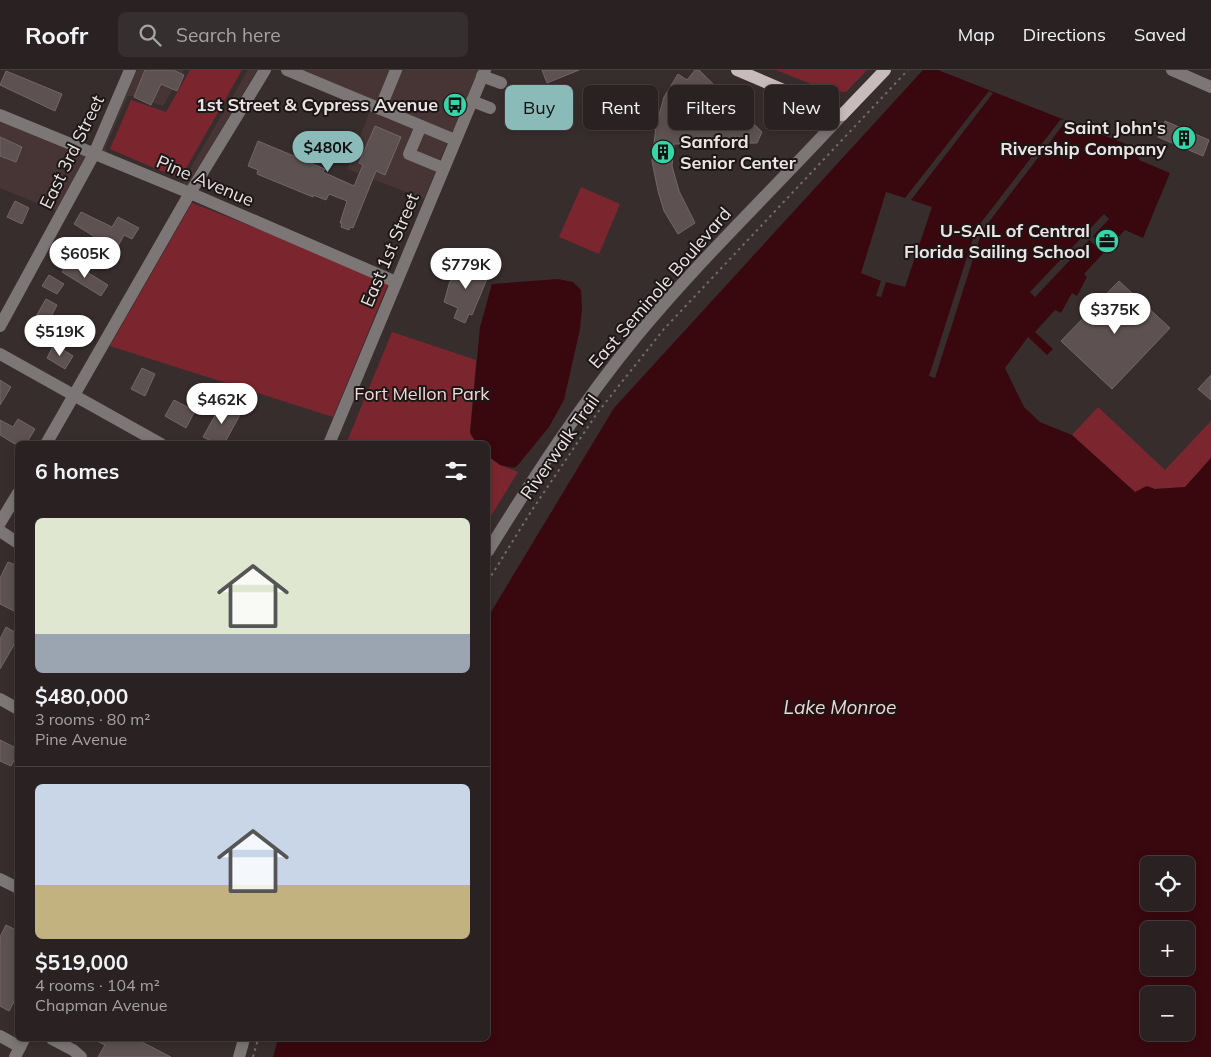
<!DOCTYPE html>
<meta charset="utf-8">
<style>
:root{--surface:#2a2222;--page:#362f2f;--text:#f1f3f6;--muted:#a5a4a5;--line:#463f40;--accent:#8bbbb9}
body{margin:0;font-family:Mulish,sans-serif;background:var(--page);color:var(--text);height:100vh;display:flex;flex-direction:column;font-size:19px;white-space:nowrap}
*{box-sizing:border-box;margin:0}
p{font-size:16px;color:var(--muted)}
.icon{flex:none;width:28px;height:28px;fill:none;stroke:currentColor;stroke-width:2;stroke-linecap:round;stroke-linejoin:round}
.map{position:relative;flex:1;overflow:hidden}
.sheet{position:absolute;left:15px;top:371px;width:475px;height:600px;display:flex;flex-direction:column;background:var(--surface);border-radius:8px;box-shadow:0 2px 8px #0003,0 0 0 1px var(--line)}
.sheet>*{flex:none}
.banner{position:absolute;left:505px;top:15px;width:475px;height:45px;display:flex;gap:10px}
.fabs{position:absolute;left:1140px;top:786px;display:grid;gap:10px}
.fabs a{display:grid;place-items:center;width:55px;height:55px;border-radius:8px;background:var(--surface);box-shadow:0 2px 8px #0003,0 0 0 1px var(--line);font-size:25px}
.price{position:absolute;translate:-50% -42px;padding:0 11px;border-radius:18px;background:#fff;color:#222;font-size:16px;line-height:32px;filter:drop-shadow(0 1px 2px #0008)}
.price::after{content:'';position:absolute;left:50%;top:30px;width:15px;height:11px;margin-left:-8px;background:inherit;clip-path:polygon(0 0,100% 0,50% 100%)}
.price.selected{background:var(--accent);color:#111}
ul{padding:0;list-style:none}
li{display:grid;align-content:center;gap:10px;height:265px;padding:0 20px}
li+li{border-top:1px solid var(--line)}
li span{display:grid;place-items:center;height:155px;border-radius:8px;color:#555}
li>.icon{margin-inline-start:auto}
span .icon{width:90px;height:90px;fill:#fffc;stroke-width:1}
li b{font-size:21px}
h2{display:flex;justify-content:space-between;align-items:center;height:60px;padding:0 20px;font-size:21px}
.chip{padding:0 18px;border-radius:8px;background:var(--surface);box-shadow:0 2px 8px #0003,0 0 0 1px var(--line);font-size:18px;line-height:45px}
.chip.selected{background:var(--accent);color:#111}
header{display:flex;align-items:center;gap:30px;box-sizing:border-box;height:70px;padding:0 25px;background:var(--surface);border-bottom:1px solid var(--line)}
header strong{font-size:24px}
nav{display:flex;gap:28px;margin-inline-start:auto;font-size:18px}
.search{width:350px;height:45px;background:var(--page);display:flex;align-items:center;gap:12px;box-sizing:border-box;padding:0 18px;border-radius:8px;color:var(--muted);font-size:19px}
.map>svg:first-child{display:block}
.built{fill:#463534}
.green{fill:#7b262e}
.water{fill:#39080e;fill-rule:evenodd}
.pier{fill:#382d2d}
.building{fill:#5d5151;stroke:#736666}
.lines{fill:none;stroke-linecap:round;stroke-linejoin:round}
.path{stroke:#756b6b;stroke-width:2;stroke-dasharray:2.5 4;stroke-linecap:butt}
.minor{stroke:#7c7676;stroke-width:12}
.major{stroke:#c7bbbb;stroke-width:12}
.labels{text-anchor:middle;stroke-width:4;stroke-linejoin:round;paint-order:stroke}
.poi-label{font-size:18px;font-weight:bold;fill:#ece4e4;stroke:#1c1716;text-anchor:end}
.street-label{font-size:18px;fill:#ece4e4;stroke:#1c1716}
.park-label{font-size:18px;fill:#f5d8d8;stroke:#1c1716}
.water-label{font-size:19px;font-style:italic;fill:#f3d6d6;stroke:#1c1716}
</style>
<header>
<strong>Roofr</strong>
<div class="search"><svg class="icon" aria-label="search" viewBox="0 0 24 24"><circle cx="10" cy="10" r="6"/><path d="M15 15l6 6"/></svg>Search here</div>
<nav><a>Map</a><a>Directions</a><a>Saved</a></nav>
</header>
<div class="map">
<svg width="1211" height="987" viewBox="0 0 1211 987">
<rect width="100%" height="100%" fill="#382d2d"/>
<g class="built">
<path d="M 137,0 L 184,0 L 163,36 L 133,26 L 128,26 L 105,78 L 108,83 L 102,81 Z"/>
<path d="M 248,0 L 257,0 L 187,116 L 182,113 Z"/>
<path d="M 301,0 L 478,0 L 452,63 Z"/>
<path d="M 370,41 L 447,73 L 424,129 L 347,99 Z"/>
<path d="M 0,51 L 85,87 L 56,141 L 0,118 Z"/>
</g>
<g class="green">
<path d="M 190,0 L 242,0 L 180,109 L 110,79 L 131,30 L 166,42 Z"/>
<path d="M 776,0 L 867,0 L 846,22 L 829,21 Z"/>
<path d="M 581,117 L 620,134 L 599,184 L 559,167 Z"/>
<path d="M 192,133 L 266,162 L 388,214 L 333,347 L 110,276 Z"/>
<path d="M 392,262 L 476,290 L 470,362 L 477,374 L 346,374 Z"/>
<path d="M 1098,337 L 1165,400 L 1211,351 L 1211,388 L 1185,417 L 1155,419 L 1144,417 L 1136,423 L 1072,365 Z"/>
<path d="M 488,386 L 500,395 L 518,402 L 488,451 Z"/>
</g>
<g class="water">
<path d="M 923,0 L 938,0 L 1136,78 L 1139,90 L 1170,103 L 1143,168 L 1125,160 L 1084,204 L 1087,207 L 1077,226 L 1072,223 L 1061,243 L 1055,240 L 1035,262 L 1053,279 L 1047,285 L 1028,267 L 1005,298 L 1024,337 L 1040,352 L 1072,365 L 1135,422 L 1147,416 L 1155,419 L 1185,417 L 1211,388 L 1211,987 L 273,987 L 278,969 L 488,969 L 488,547 L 614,338 ZM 1149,795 L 1186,795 L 1186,832 L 1149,832 ZM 1149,860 L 1186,860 L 1186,898 L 1149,898 ZM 1149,925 L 1186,925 L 1186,962 L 1149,962 Z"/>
<path d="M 558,209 L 573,212 L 581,220 L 582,238 L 580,259 L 564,330 L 549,357 L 518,395 L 514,398 L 500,395 L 488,386 L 488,374 L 477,374 L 470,363 L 480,257 L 492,214 Z"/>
</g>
<g class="pier">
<path d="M 989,21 L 993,23 L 911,130 L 932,137 L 905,217 L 886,212 L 881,227 L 876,226 L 881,211 L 861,203 L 886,122 L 905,128 Z"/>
<path d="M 1061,49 L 1066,51 L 982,161 L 935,308 L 929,306 L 976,159 Z"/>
<path d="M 1104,144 L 1109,149 L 1093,166 L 1107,180 L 1104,183 L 1089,170 L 1035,227 L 1030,222 Z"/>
</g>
<g class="building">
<path d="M 145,0 L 173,0 L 184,5 L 177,21 L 161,14 L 151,35 L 134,27 Z"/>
<path d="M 542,0 L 579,0 L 547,13 Z"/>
<path d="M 695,0 L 699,0 L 762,62 L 757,73 L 674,74 L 672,96 L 679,121 L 695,153 L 678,164 L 664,141 L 658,121 L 652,91 L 656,56 L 664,27 L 678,4 L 687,10 Z"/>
<path d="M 6,1 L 62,24 L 55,41 L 0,15 Z"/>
<path d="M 1165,51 L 1209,70 L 1203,86 L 1158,67 Z"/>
<path d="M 375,56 L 401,67 L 385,105 L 376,101 L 353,158 L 350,157 L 349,160 L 341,157 L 342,153 L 340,153 L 347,131 L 329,124 L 326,130 L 313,125 L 313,127 L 257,104 L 258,100 L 248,96 L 258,71 L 325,99 L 323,102 L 354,116 L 363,95 L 359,93 Z"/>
<path d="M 0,67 L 22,77 L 16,92 L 0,86 Z"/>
<path d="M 15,131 L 29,138 L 22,154 L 7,147 Z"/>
<path d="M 81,142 L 112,157 L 118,147 L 139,158 L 132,169 L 124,165 L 116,180 L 74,154 Z"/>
<path d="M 67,169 L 83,179 L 77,190 L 60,180 Z"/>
<path d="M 470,190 L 488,198 L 484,208 L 487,209 L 472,245 L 469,244 L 465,253 L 454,248 L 458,238 L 444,232 L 450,211 L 453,210 L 458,197 L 466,200 Z"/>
<path d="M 69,191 L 108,215 L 101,226 L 62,202 Z"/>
<path d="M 49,205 L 64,214 L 57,224 L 42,216 Z"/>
<path d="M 1119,211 L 1170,258 L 1112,319 L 1061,271 Z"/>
<path d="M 46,229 L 57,235 L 50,249 L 58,254 L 54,261 L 34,250 Z"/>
<path d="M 54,274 L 73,286 L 65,299 L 47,288 Z"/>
<path d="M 142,298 L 155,304 L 145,326 L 131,319 Z"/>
<path d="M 1211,305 L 1211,330 L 1198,319 Z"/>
<path d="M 0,310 L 11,317 L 0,335 Z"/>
<path d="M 174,330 L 195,341 L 186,358 L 165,346 Z"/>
<path d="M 222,333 L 241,343 L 224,374 L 217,374 L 203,367 Z"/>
<path d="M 18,349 L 35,359 L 26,374 L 15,374 L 0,365 L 0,350 L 13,357 Z"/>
<path d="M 8,492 L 18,496 L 18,543 L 0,534 L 0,508 Z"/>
<path d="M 6,557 L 18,564 L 18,568 L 0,599 L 0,569 Z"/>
<path d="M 0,670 L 18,679 L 18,683 L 11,696 L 0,691 Z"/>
<path d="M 6,855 L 18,861 L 18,924 L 9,941 L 0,936 L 0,867 Z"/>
<path d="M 93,969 L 136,969 L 171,987 L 98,987 L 105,975 Z"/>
</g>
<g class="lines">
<g class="path">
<path d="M 488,511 L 532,440 L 598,342 L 664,259 L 908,0"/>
<path d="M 253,987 L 258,969"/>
</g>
<g class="minor">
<path d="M 287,0 L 455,70"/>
<path d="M 1172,0 L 1211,17"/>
<path d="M 482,6 L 501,13"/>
<path d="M 472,31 L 490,38"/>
<path d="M 380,39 L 396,0"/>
<path d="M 0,45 L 190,123 L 396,212"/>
<path d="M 421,56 L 409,84 L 443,98"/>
<path d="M 0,256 L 94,84 L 130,0"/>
<path d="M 0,284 L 161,374"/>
<path d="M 46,374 L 190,123 L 265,0"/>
<path d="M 329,374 L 485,0"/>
<path d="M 0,453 L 18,423"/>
<path d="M 0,461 L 18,473"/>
<path d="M 488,481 C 534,407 581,334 636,267 C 700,189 774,119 842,45"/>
<path d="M 0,629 L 18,639"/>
<path d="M 0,809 L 18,818"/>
<path d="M 0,966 L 20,977"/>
<path d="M 52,969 L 73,980 L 81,987"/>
<path d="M 15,987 L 24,969"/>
<path d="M 239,987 L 244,969"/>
</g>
<path class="major" d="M 737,0 L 842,45 L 885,0"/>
</g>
<defs>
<g id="bus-disc" transform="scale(1.25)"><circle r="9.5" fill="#36d4a7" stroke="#1c1716"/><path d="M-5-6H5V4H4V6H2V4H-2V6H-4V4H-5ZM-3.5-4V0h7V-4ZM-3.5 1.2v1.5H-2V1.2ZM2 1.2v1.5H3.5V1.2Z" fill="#111"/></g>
<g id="building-disc" transform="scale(1.25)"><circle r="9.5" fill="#36d4a7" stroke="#1c1716"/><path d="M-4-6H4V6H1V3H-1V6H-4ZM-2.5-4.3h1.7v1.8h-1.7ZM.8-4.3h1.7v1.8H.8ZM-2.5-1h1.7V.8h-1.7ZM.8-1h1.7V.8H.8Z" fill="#111"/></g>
<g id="office-disc" transform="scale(1.25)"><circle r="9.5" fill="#36d4a7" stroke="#1c1716"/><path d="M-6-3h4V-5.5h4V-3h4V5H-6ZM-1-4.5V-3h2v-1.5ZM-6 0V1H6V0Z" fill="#111"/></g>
</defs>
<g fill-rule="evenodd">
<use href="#bus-disc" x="455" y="35"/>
<use href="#building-disc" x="1184" y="68"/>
<use href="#building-disc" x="663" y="82"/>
<use href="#office-disc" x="1107" y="171"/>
</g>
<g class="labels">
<g class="poi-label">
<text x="438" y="41">1st Street &amp; Cypress Avenue</text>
<text x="1166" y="64">Saint John's<tspan x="1166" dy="21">Rivership Company</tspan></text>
<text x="680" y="78" text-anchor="start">Sanford<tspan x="680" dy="21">Senior Center</tspan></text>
<text x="1090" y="167">U-SAIL of Central<tspan x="1090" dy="21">Florida Sailing School</tspan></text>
</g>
<g class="street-label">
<text transform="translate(72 82) rotate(-64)" y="6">East 3rd Street</text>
<text transform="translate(205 111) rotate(23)" y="6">Pine Avenue</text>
<text transform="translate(390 180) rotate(-67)" y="6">East 1st Street</text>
<text transform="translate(660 218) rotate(-49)" y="6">East Seminole Boulevard</text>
<text transform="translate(560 377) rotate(-55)" y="6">Riverwalk Trail</text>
</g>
<g class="park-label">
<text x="422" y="330">Fort Mellon Park</text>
</g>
<g class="water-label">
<text x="840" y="644">Lake Monroe</text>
</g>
</g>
</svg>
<div class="fabs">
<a><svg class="icon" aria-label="locate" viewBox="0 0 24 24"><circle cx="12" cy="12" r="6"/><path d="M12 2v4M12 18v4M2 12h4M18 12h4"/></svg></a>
<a>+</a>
<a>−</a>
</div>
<b class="price selected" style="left:328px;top:103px">$480K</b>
<b class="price" style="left:85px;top:209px">$605K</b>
<b class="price" style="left:466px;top:220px">$779K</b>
<b class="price" style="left:1115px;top:265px">$375K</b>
<b class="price" style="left:60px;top:287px">$519K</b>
<b class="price" style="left:222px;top:355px">$462K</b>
<div class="banner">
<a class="chip selected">Buy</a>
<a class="chip">Rent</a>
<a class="chip">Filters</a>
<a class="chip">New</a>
</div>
<section class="sheet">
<h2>6 homes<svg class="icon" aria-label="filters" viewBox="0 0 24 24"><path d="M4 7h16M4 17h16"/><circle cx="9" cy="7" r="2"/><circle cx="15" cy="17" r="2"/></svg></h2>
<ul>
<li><span style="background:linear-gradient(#dfe7d0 75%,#9aa5b1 0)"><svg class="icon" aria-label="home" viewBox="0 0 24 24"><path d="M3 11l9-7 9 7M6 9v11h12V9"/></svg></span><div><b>$480,000</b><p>3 rooms · 80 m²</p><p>Pine Avenue</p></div></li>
<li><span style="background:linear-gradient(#c9d6e8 65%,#c2b280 0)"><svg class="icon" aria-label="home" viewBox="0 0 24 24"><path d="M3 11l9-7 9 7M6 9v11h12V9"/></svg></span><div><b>$519,000</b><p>4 rooms · 104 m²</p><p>Chapman Avenue</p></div></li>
</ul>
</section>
</div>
